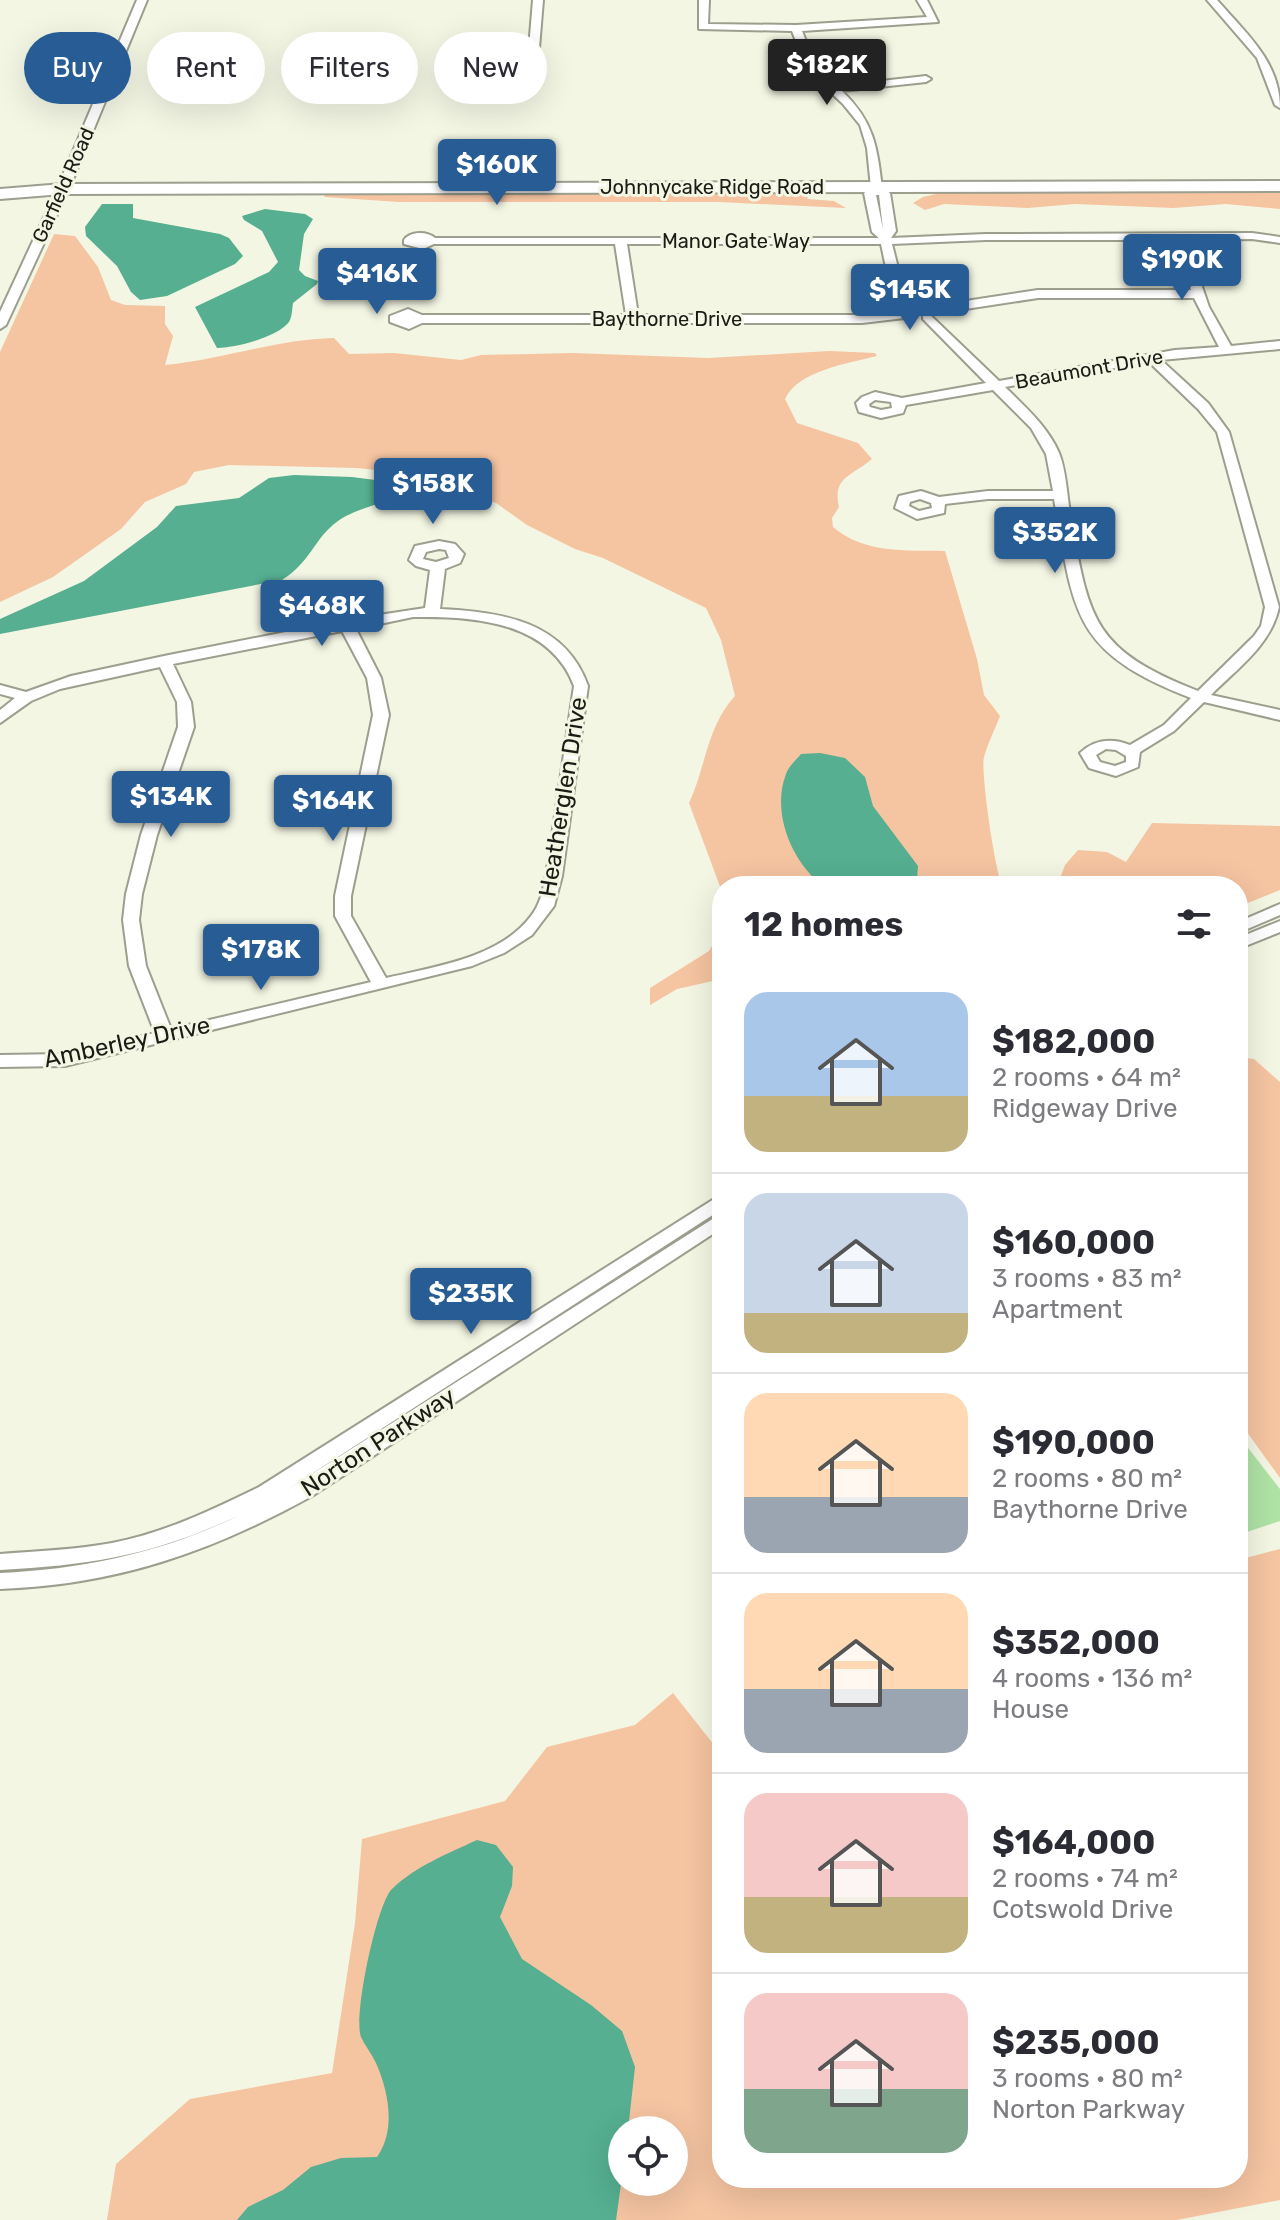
<!DOCTYPE html>
<meta charset="utf-8">
<style>
:root{--surface:#fff;--page:#f7f7f7;--text:#2b2b33;--muted:#7c7c81;--line:#e1e1e2;--accent:#275c95}
body{margin:0;font-family:Rubik,sans-serif;background:var(--page);color:var(--text);height:100vh;display:flex;flex-direction:column;font-size:30px;white-space:nowrap}
*{box-sizing:border-box;margin:0}
p{font-size:26px;color:var(--muted)}
.icon{flex:none;width:44px;height:44px;fill:none;stroke:currentColor;stroke-width:2;stroke-linecap:round;stroke-linejoin:round}
.map{position:relative;flex:1;overflow:hidden}
.side{position:absolute;left:712px;top:876px;width:536px;height:1312px;display:flex;flex-direction:column;background:var(--surface);border-radius:32px;box-shadow:0 8px 32px #0002}
.side>*{flex:none}
.hud{position:absolute;left:24px;top:32px;width:568px;height:72px;display:flex;gap:16px}
.controls{position:absolute;left:608px;top:2116px;display:grid;gap:16px}
.controls a{display:grid;place-items:center;width:80px;height:80px;border-radius:50%;background:var(--surface);box-shadow:0 8px 32px #0002;font-size:40px}
.price{position:absolute;translate:-50% -68px;padding:0 18px;border-radius:8px;background:var(--accent);color:#fff;font-size:26px;line-height:52px;filter:drop-shadow(0 2px 4px #0008)}
.price::after{content:'';position:absolute;left:50%;top:48px;width:24px;height:18px;margin-left:-12px;background:inherit;clip-path:polygon(0 0,100% 0,50% 100%)}
.price.on{background:#222;color:#fff}
ul{padding:0;list-style:none}
li{display:flex;align-items:center;gap:24px;height:200px;padding:0 32px}
li+li{border-top:2px solid var(--line)}
li span{display:grid;place-items:center;flex:none;width:224px;height:160px;border-radius:24px;color:#555}
li>.icon{margin-inline-start:auto}
span .icon{width:96px;height:96px;fill:#fffc;stroke-width:1}
li b{font-size:34px}
h2{display:flex;justify-content:space-between;align-items:center;height:96px;padding:0 32px;font-size:34px}
.pill{padding:0 28px;border-radius:36px;background:var(--surface);box-shadow:0 8px 32px #0002;font-size:28px;line-height:72px}
.pill.on{background:var(--accent);color:#fff}
.map>svg:first-child{display:block}
.green{fill:#f5c4a1;fill-rule:evenodd}
.water{fill:#55af90}
.building{fill:#afe2a5}
.lines{fill:none;stroke-linecap:round;stroke-linejoin:round}
.minor-casing{stroke:#9c9e8e;stroke-width:4}
.secondary-casing{stroke:#9c9e8e;stroke-width:4}
.minor{fill:#fff;fill-rule:evenodd}
.secondary{fill:#fff;fill-rule:evenodd}
.labels{text-anchor:middle;stroke-width:6;stroke-linejoin:round;paint-order:stroke}
.far-street-label{font-size:20px;fill:#1b1c16;stroke:#f4f6e4}
.street-label{font-size:24px;fill:#1b1c16;stroke:#f4f6e4}
</style>
<div class="map">
<svg width="1280" height="2220" viewBox="0 0 1280 2220">
<rect width="100%" height="100%" fill="#f4f6e4"/>
<g class="green">
<path d="M 803,188 L 808,199 L 834,201 L 846,208 L 719,202 L 399,202 L 325,197 L 322,189 Z"/>
<path d="M 961,188 L 1280,189 L 1280,209 L 1226,204 L 1173,208 L 1075,204 L 1028,208 L 944,204 L 925,210 L 913,203 L 923,197 Z"/>
<path d="M 54,234 L 75,236 L 98,267 L 111,300 L 125,305 L 165,306 L 165,324 L 173,336 L 165,365 C 222,360 277,339 334,338 L 349,354 L 394,353 L 461,360 L 481,355 L 573,353 L 708,358 L 829,351 L 875,353 L 877,356 C 849,363 797,371 785,399 L 797,423 L 858,443 L 872,459 C 852,476 832,477 839,507 L 832,518 L 833,527 C 865,554 905,550 945,551 L 977,659 L 984,695 L 1000,716 C 995,729 988,743 984,757 C 980,769 996,879 1003,886 L 722,886 L 722,892 L 689,803 C 706,767 707,726 735,696 L 721,640 L 706,608 L 603,558 L 575,549 L 527,525 L 496,503 L 419,474 L 356,468 L 229,465 L 194,472 L 186,484 L 145,502 L 121,529 L 53,577 L 0,602 L 0,352 Z"/>
<path d="M 1152,823 L 1280,826 L 1280,890 L 1238,907 L 1238,886 L 1057,886 L 1065,865 L 1078,850 L 1107,852 L 1126,862 Z"/>
<path d="M 722,929 L 722,979 L 677,989 L 650,1005 L 650,988 L 709,951 Z"/>
<path d="M 1238,1057 L 1254,1059 L 1280,1082 L 1280,1478 L 1244,1428 L 1238,1405 Z"/>
<path d="M 1280,1549 L 1280,2200 L 1177,2220 L 107,2220 L 116,2164 L 190,2099 L 332,2073 L 355,1923 L 362,1839 L 505,1801 L 547,1747 L 635,1725 L 673,1693 L 722,1755 L 722,2178 L 1238,2178 L 1238,1560 ZM 622,2130 L 674,2130 L 674,2182 L 622,2182 Z"/>
</g>
<g class="water">
<path d="M 102,204 L 133,204 L 133,218 L 220,234 L 229,238 L 243,256 L 235,264 L 167,296 L 140,300 L 131,292 L 117,266 L 86,236 L 85,227 Z"/>
<path d="M 265,209 L 305,214 L 313,219 L 304,234 L 299,270 L 305,276 L 318,281 L 317,284 L 293,303 C 292,310 292,317 289,322 C 278,337 235,348 217,348 L 195,307 L 269,272 L 278,262 L 262,231 L 244,220 L 242,216 Z"/>
<path d="M 294,475 L 352,477 L 422,486 L 414,494 C 394,499 354,509 338,521 C 314,538 311,562 282,580 L 0,634 L 0,619 L 84,581 L 157,527 L 176,506 L 239,498 L 269,478 Z"/>
<path d="M 820,753 L 845,758 L 865,777 L 873,806 L 918,866 L 917,880 L 900,886 L 823,886 C 792,862 771,813 786,774 C 788,767 796,760 801,754 Z"/>
<path d="M 477,1840 L 496,1845 L 513,1867 L 512,1886 L 500,1917 L 522,1959 L 591,2005 L 622,2031 L 635,2067 L 628,2130 L 622,2130 L 622,2177 L 616,2220 L 237,2220 L 248,2207 L 283,2190 L 311,2167 L 341,2158 L 377,2157 C 396,2131 389,2092 376,2063 C 372,2054 365,2046 361,2037 C 353,2016 377,1903 392,1889 C 416,1866 447,1854 477,1840 Z"/>
</g>
<path class="building" d="M 1238,1435 L 1280,1489 L 1280,1521 L 1238,1535 Z"/>
<g class="lines">
<g class="minor-casing">
<g id="minor">
<path d="M 137,0 L 147,0 L 69,189 L 6,325 L 0,329 L 0,312 L 57,189 Z"/>
<path d="M 533,0 L 543,0 L 539,48 L 534,51 L 529,48 Z"/>
<path d="M 699,0 L 709,0 L 708,24 L 796,25 L 927,17 L 917,0 L 927,0 L 938,22 L 802,31 L 816,67 L 836,86 L 926,76 L 931,79 L 926,82 L 842,91 C 874,122 877,146 882,188 L 890,193 L 896,231 L 891,238 L 986,234 L 1252,233 L 1280,237 L 1280,243 L 1252,239 L 1186,240 L 1209,307 L 1231,346 L 1280,341 L 1280,349 L 1161,360 L 1208,403 L 1229,432 L 1279,607 C 1271,645 1238,668 1211,695 L 1280,710 L 1280,720 L 1204,702 L 1174,731 L 1140,752 L 1138,767 L 1116,776 L 1089,768 L 1080,753 C 1095,739 1112,738 1130,745 L 1164,725 L 1191,698 C 1072,652 1074,614 1054,499 L 988,499 L 945,504 L 944,513 L 917,519 L 895,508 L 899,496 L 921,491 L 939,497 L 988,491 L 1053,491 L 1046,454 L 1031,428 L 993,390 L 906,405 L 903,413 L 881,418 L 859,412 L 856,403 L 862,397 L 875,392 L 902,398 L 986,383 L 923,319 L 923,313 L 927,312 L 999,381 L 1175,350 L 1219,347 L 1194,298 L 1038,298 L 933,314 L 927,310 L 933,306 L 1038,290 L 1191,290 L 1174,240 L 986,240 L 892,244 L 900,276 L 925,307 L 919,311 L 915,310 L 888,277 L 881,244 L 627,244 L 638,315 L 862,315 L 913,309 L 919,313 L 913,317 L 862,323 L 422,323 L 409,329 L 390,322 L 390,316 L 408,309 L 422,315 L 626,315 L 615,244 L 434,244 L 423,249 L 404,244 L 404,240 C 410,231 427,231 435,238 L 879,238 L 872,232 L 864,193 L 871,188 L 867,148 L 860,125 L 843,104 L 807,70 L 792,31 L 699,29 ZM 876,195 L 879,195 L 883,229 ZM 1149,362 L 1198,409 L 1217,432 L 1265,607 L 1261,626 L 1254,636 L 1198,691 C 1091,649 1089,619 1070,513 C 1067,494 1066,470 1059,453 C 1048,427 1025,407 1005,387 ZM 875,400 L 891,402 L 892,408 L 881,410 L 870,407 L 869,404 ZM 920,499 L 931,503 L 932,508 L 919,511 L 909,506 L 910,502 ZM 1106,749 L 1116,750 L 1126,756 L 1126,762 L 1115,766 L 1100,762 L 1096,755 Z"/>
<path d="M 1207,0 L 1217,0 C 1246,33 1280,62 1280,108 L 1275,105 L 1257,58 Z"/>
<path d="M 439,541 L 455,544 L 464,554 L 460,563 L 445,569 L 440,609 C 502,612 565,621 588,686 L 562,876 L 554,906 L 532,935 L 504,953 L 472,966 L 65,1066 L 0,1067 L 0,1055 L 65,1054 L 155,1033 L 129,966 L 123,920 L 126,894 L 141,835 L 178,727 L 177,702 L 160,667 L 60,689 L 31,701 L 0,723 L 0,710 L 15,698 L 0,694 L 0,685 L 26,692 L 71,676 L 164,656 L 346,620 L 425,608 L 430,570 L 416,566 L 409,560 L 415,546 ZM 439,549 L 446,550 L 449,558 L 436,562 L 423,559 L 426,552 ZM 413,617 C 473,616 550,621 574,686 L 546,876 C 543,890 540,905 531,916 C 500,958 433,967 386,978 L 351,916 L 351,896 L 389,715 L 381,678 L 356,629 ZM 342,631 L 367,678 L 373,715 L 335,896 L 335,916 L 371,982 L 171,1029 L 146,966 L 139,920 L 142,894 L 157,835 L 194,727 L 191,702 L 173,664 Z"/>
<path d="M 1280,904 L 1280,915 L 1238,933 L 1238,922 Z"/>
<path d="M 1280,921 L 1280,932 L 1238,949 L 1238,938 Z"/>
<path d="M 722,1194 L 722,1209 L 282,1493 L 722,1213 L 722,1228 L 312,1496 C 211,1552 116,1585 0,1589 L 0,1573 C 85,1569 164,1552 240,1515 C 154,1555 93,1565 0,1570 L 0,1554 C 38,1551 75,1550 112,1543 C 164,1533 212,1510 259,1487 Z"/>
</g>
</g>
<g class="secondary-casing">
<path id="secondary" d="M 1280,181 L 1280,191 L 63,194 L 0,199 L 0,189 L 63,184 Z"/>
</g>
<use href="#minor" class="minor"/>
<use href="#secondary" class="secondary"/>
</g>
<g class="labels">
<g class="far-street-label">
<text transform="translate(63 185) rotate(-66)" y="7">Garfield Road</text>
<text x="712" y="194">Johnnycake Ridge Road</text>
<text x="736" y="248">Manor Gate Way</text>
<text x="667" y="326">Baythorne Drive</text>
<text transform="translate(1089 369) rotate(-10)" y="7">Beaumont Drive</text>
</g>
<g class="street-label">
<text transform="translate(563 797) rotate(-81)" y="8">Heatherglen Drive</text>
<text transform="translate(127 1042) rotate(-12)" y="8">Amberley Drive</text>
<text transform="translate(378 1442) rotate(-33)" y="8">Norton Parkway</text>
</g>
</g>
</svg>
<div class="controls">
<a><svg class="icon" aria-label="locate" viewBox="0 0 24 24"><circle cx="12" cy="12" r="6"/><path d="M12 2v4M12 18v4M2 12h4M18 12h4"/></svg></a>
</div>
<b class="price on" style="left:827px;top:107px">$182K</b>
<b class="price" style="left:497px;top:207px">$160K</b>
<b class="price" style="left:1182px;top:302px">$190K</b>
<b class="price" style="left:377px;top:316px">$416K</b>
<b class="price" style="left:910px;top:332px">$145K</b>
<b class="price" style="left:433px;top:526px">$158K</b>
<b class="price" style="left:1055px;top:575px">$352K</b>
<b class="price" style="left:322px;top:648px">$468K</b>
<b class="price" style="left:171px;top:839px">$134K</b>
<b class="price" style="left:333px;top:843px">$164K</b>
<b class="price" style="left:261px;top:992px">$178K</b>
<b class="price" style="left:471px;top:1336px">$235K</b>
<div class="hud">
<a class="pill on">Buy</a>
<a class="pill">Rent</a>
<a class="pill">Filters</a>
<a class="pill">New</a>
</div>
<section class="side">
<h2>12 homes<svg class="icon" aria-label="filters" viewBox="0 0 24 24"><path d="M4 7h16M4 17h16"/><circle cx="9" cy="7" r="2"/><circle cx="15" cy="17" r="2"/></svg></h2>
<ul>
<li><span style="background:linear-gradient(#a9c7e8 65%,#c2b280 0)"><svg class="icon" aria-label="home" viewBox="0 0 24 24"><path d="M3 11l9-7 9 7M6 9v11h12V9"/></svg></span><div><b>$182,000</b><p>2 rooms · 64 m²</p><p>Ridgeway Drive</p></div></li>
<li><span style="background:linear-gradient(#c9d6e8 75%,#c2b280 0)"><svg class="icon" aria-label="home" viewBox="0 0 24 24"><path d="M3 11l9-7 9 7M6 9v11h12V9"/></svg></span><div><b>$160,000</b><p>3 rooms · 83 m²</p><p>Apartment</p></div></li>
<li><span style="background:linear-gradient(#ffd9b3 65%,#9aa5b1 0)"><svg class="icon" aria-label="home" viewBox="0 0 24 24"><path d="M3 11l9-7 9 7M6 9v11h12V9"/></svg></span><div><b>$190,000</b><p>2 rooms · 80 m²</p><p>Baythorne Drive</p></div></li>
<li><span style="background:linear-gradient(#ffd9b3 60%,#9aa5b1 0)"><svg class="icon" aria-label="home" viewBox="0 0 24 24"><path d="M3 11l9-7 9 7M6 9v11h12V9"/></svg></span><div><b>$352,000</b><p>4 rooms · 136 m²</p><p>House</p></div></li>
<li><span style="background:linear-gradient(#f6c9c9 65%,#c2b280 0)"><svg class="icon" aria-label="home" viewBox="0 0 24 24"><path d="M3 11l9-7 9 7M6 9v11h12V9"/></svg></span><div><b>$164,000</b><p>2 rooms · 74 m²</p><p>Cotswold Drive</p></div></li>
<li><span style="background:linear-gradient(#f6c9c9 60%,#7fa58c 0)"><svg class="icon" aria-label="home" viewBox="0 0 24 24"><path d="M3 11l9-7 9 7M6 9v11h12V9"/></svg></span><div><b>$235,000</b><p>3 rooms · 80 m²</p><p>Norton Parkway</p></div></li>
</ul>
</section>
</div>
